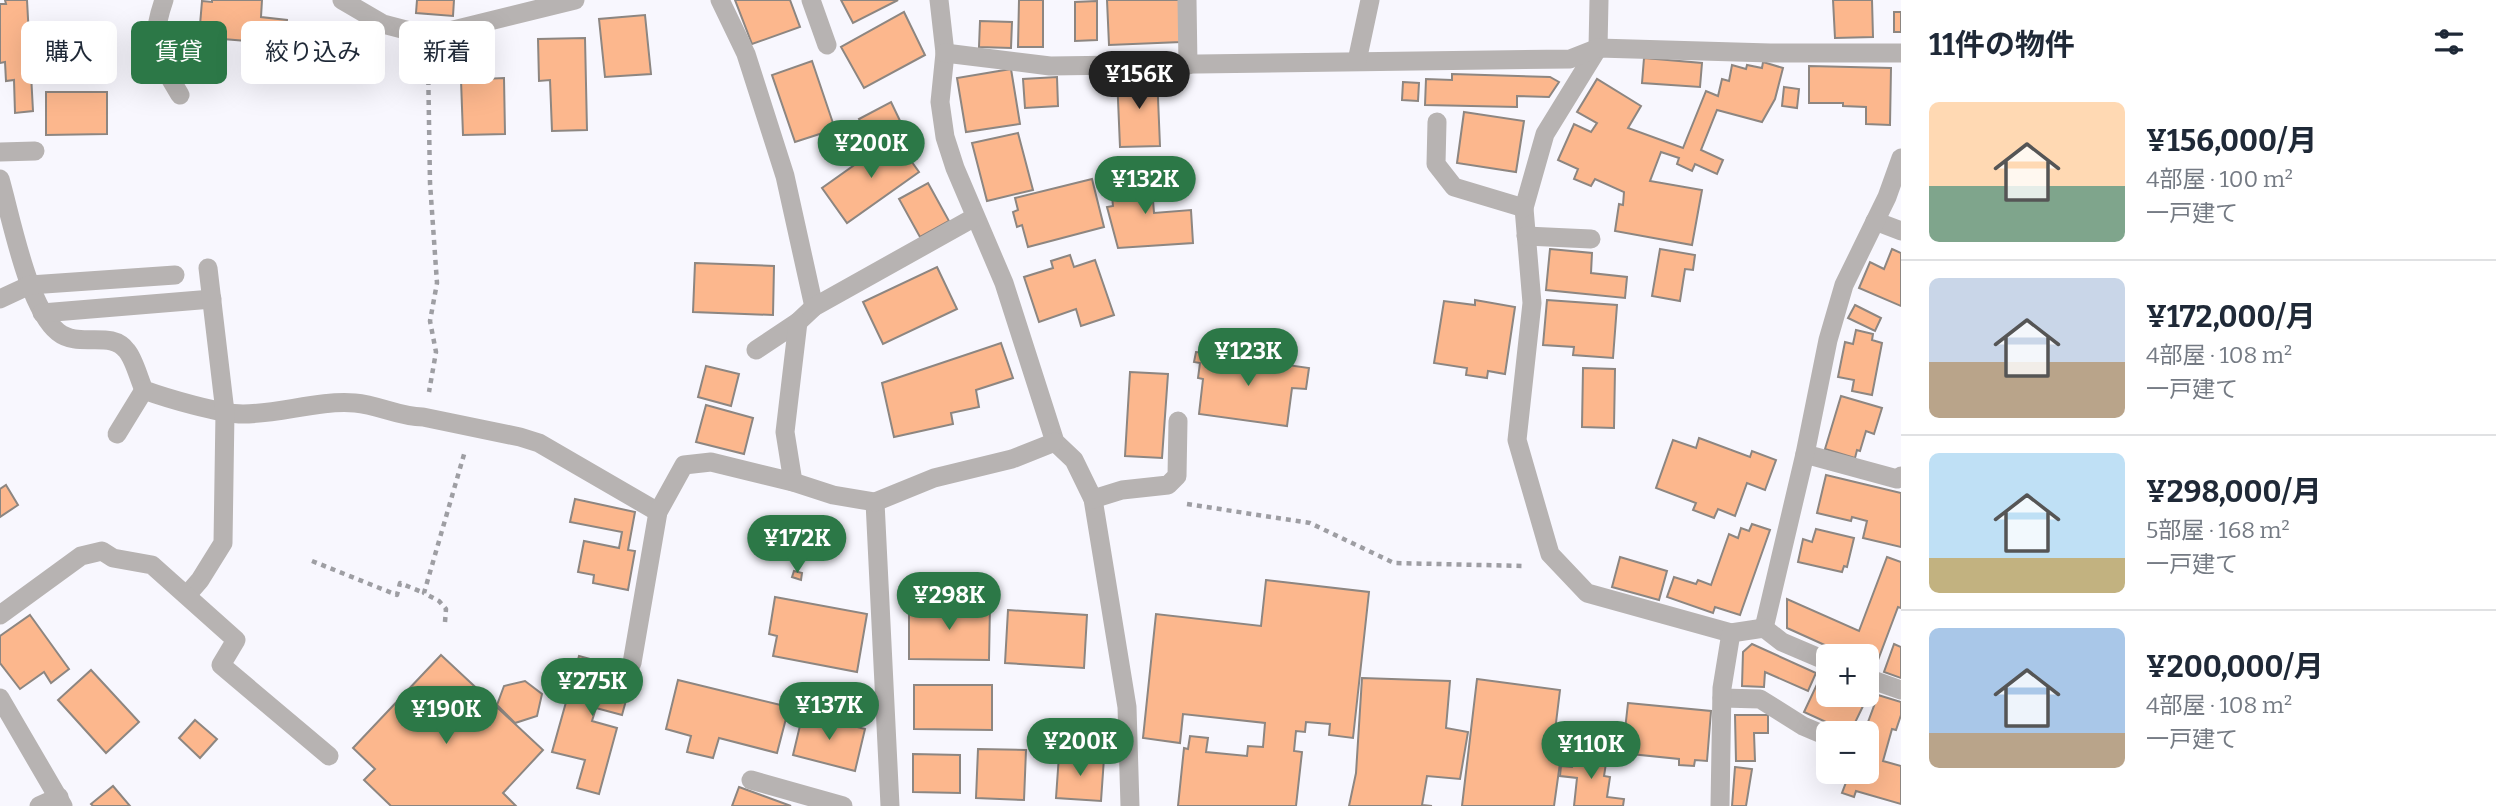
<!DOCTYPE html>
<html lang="ja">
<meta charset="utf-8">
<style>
:root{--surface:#fff;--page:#f2f2f3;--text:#1f2937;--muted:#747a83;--line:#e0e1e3;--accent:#2c7847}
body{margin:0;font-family:Bitter,"Noto Sans JP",serif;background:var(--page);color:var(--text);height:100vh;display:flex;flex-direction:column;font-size:26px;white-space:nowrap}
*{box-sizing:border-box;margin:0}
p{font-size:23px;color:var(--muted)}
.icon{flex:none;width:38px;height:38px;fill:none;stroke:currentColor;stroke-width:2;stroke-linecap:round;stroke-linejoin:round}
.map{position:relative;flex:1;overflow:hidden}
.sheet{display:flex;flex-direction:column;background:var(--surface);width:595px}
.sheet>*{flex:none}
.hud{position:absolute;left:21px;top:21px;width:665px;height:63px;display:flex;gap:14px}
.fabs{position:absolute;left:1816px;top:644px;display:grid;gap:14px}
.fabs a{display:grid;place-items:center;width:63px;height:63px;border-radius:10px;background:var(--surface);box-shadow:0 7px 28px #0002;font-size:35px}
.price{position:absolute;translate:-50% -60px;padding:0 16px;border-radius:24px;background:var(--accent);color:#fff;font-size:23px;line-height:46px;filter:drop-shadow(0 2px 4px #0008)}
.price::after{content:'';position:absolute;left:50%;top:42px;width:21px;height:16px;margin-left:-10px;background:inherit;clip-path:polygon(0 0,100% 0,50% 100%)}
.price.selected{background:#222;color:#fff}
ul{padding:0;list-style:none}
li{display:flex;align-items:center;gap:21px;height:175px;padding:0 28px}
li+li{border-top:2px solid var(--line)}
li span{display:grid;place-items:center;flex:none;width:196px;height:140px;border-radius:10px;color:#555}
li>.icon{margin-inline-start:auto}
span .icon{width:84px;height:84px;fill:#fffc;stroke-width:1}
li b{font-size:30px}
h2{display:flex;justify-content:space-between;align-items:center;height:84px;padding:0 28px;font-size:30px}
.chip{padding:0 24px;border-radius:10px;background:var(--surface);box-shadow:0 7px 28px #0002;font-size:24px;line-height:63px}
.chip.selected{background:var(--accent);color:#fff}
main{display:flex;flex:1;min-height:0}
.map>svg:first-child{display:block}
.building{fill:#fcb78d;stroke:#8d8681;stroke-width:2}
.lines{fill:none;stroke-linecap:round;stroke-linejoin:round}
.path{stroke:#9e9ea3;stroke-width:4.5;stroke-dasharray:5 5;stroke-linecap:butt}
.minor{stroke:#b7b3b2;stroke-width:19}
</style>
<main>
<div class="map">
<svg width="1901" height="806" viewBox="0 0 1901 806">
<rect width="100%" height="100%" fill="#f8f7fe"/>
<g class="building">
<path d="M 5,0 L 27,0 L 33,111 L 15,113 L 14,80 L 6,81 L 5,62 L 0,63 L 0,4 L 6,4 Z"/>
<path d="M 212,0 L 262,0 L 261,17 L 287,20 L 284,64 L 258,61 L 260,42 L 199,37 L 202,1 L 212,2 Z"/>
<path d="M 417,0 L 454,0 L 453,16 L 416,13 Z"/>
<path d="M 735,0 L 790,0 L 800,27 L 752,44 Z"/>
<path d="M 841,0 L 898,0 L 853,23 Z"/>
<path d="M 1019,0 L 1043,0 L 1043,47 L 1018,47 Z"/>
<path d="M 1107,0 L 1180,0 L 1181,42 L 1109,45 Z"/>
<path d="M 1833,0 L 1872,0 L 1873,37 L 1835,38 Z"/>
<path d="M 1097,1 L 1097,40 L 1075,41 L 1075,2 Z"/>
<path d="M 904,12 L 925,55 L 864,88 L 841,47 Z"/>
<rect x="1894" y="12" width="7" height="20"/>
<path d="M 645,15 L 651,74 L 605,77 L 599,19 Z"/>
<path d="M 980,21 L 1012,22 L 1011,48 L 979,47 Z"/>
<path d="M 585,38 L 587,130 L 552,131 L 550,80 L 539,81 L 538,39 Z"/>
<path d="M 1644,58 L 1702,63 L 1700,87 L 1642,83 Z"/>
<path d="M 812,61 L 835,129 L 795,142 L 772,75 Z"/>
<path d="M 1763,62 L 1783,68 L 1775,99 L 1762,122 L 1717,110 L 1701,150 L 1723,160 L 1717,174 L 1695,164 L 1692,171 L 1677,164 L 1679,158 L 1661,152 L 1650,181 L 1702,190 L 1692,245 L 1615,231 L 1619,204 L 1623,205 L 1624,192 L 1595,179 L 1591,186 L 1574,179 L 1578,169 L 1558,160 L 1574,124 L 1591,132 L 1597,123 L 1577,112 L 1597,79 L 1641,106 L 1628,128 L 1683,148 L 1706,91 L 1718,96 L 1722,79 L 1729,81 L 1732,65 L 1746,69 L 1747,65 L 1762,68 Z"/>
<path d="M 1809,66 L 1891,68 L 1890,125 L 1866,124 L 1866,107 L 1843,106 L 1843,103 L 1809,103 Z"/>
<path d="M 1011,69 L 1020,124 L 966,132 L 957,78 Z"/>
<path d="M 1157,74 L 1160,146 L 1120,147 L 1117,76 Z"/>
<path d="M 1452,74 L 1550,77 L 1559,82 L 1549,97 L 1517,96 L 1517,107 L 1425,105 L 1426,79 L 1452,80 Z"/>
<path d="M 1057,77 L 1058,106 L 1025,108 L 1023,79 Z"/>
<path d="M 504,78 L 505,134 L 463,135 L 461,80 Z"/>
<path d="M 1403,82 L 1419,83 L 1418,101 L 1402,100 Z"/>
<path d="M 1784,87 L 1799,89 L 1797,108 L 1782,106 Z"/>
<path d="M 46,92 L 107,92 L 107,134 L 46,135 Z"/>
<path d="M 891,102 L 903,127 L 871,142 L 859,119 Z"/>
<path d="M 1464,112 L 1524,121 L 1516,172 L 1457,163 Z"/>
<path d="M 1018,133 L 1033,190 L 987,201 L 972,143 Z"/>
<path d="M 894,137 L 919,172 L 847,223 L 822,188 Z"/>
<path d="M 1151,174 L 1154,213 L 1191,210 L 1193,243 L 1118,248 L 1107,207 L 1113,206 L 1110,177 Z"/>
<path d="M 1092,179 L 1104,227 L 1028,247 L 1022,225 L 1017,227 L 1013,212 L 1018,210 L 1015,198 Z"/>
<path d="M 928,183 L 949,221 L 920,237 L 899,199 Z"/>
<path d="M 1550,249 L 1592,253 L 1591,273 L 1627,277 L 1625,298 L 1546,290 Z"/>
<path d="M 1660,249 L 1695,255 L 1693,270 L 1685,269 L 1680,301 L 1652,296 Z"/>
<path d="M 1892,249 L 1901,253 L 1901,306 L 1859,288 L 1870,262 L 1884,269 Z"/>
<path d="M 1070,255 L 1074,267 L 1095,260 L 1114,315 L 1081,326 L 1076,309 L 1039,322 L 1024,277 L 1053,268 L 1051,261 Z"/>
<path d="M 695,263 L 774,266 L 773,315 L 693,312 Z"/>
<path d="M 937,267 L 957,309 L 883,344 L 863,302 Z"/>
<path d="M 1475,300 L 1515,307 L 1505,374 L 1488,371 L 1487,378 L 1466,375 L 1467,368 L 1434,363 L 1444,301 L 1475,305 Z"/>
<path d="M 1547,300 L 1617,305 L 1613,358 L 1573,355 L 1574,347 L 1543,345 Z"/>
<path d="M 1855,305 L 1881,318 L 1875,331 L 1848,318 Z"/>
<path d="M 1856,330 L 1873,334 L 1872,340 L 1882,343 L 1872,395 L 1852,391 L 1854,380 L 1838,377 L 1845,342 L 1853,344 Z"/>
<path d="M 1001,343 L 1013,378 L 976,390 L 979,407 L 951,413 L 953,424 L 894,437 L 882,383 Z"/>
<path d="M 1196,352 L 1309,368 L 1306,389 L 1292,388 L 1287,426 L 1199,414 L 1203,379 L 1198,378 L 1200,363 L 1194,362 Z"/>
<path d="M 706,366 L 739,374 L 731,406 L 698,397 Z"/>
<path d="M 1583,368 L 1615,369 L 1614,428 L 1582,427 Z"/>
<path d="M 1130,372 L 1168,374 L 1162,458 L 1125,456 Z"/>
<path d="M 1841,396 L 1882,408 L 1874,434 L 1866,431 L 1860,451 L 1857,450 L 1855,458 L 1825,449 Z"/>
<path d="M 706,405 L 753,418 L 744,454 L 696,442 Z"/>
<path d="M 1699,438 L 1750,457 L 1752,451 L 1776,460 L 1765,490 L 1747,483 L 1735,516 L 1718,509 L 1714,518 L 1693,510 L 1696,503 L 1656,488 L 1673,440 L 1696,448 Z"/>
<path d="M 1826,475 L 1901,493 L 1901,547 L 1863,538 L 1867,521 L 1852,517 L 1851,521 L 1817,513 Z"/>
<path d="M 6,485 L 18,505 L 0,517 L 0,489 Z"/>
<path d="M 575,499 L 635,512 L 628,550 L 635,551 L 628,590 L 593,583 L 594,575 L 578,572 L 584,541 L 619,548 L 622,532 L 570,522 Z"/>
<path d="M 1752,524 L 1770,530 L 1740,615 L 1715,607 L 1713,613 L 1667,597 L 1674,577 L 1696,584 L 1698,580 L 1711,585 L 1729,534 L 1738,538 L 1741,528 L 1749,531 Z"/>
<path d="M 1816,529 L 1854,538 L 1847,567 L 1844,566 L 1842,572 L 1798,562 L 1803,539 L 1812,542 Z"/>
<path d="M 1620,557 L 1667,571 L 1659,600 L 1612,587 Z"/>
<path d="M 1887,557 L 1901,562 L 1901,608 L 1898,607 L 1875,668 L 1867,665 L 1867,656 L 1849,656 L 1787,628 L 1787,599 L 1859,631 Z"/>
<path d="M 794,571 L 802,573 L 801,580 L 792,577 Z"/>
<path d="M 1266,580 L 1369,592 L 1353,738 L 1329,735 L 1330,724 L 1306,722 L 1305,732 L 1296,731 L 1294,751 L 1302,752 L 1296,806 L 1178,806 L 1184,748 L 1188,749 L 1190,736 L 1208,738 L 1206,752 L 1247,756 L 1248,746 L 1263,747 L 1265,723 L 1183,714 L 1180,743 L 1143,738 L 1156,614 L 1261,626 Z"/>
<path d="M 775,597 L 867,614 L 857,672 L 773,656 L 777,636 L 769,634 Z"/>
<path d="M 909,603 L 990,605 L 989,660 L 909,659 Z"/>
<path d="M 1008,610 L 1087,615 L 1084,668 L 1005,663 Z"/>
<path d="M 30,615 L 69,669 L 51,683 L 44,672 L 20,689 L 0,663 L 0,636 Z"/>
<path d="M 1752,644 L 1816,673 L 1808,691 L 1765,672 L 1764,687 L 1742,686 L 1743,652 Z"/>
<path d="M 1894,644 L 1901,647 L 1901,678 L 1884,672 Z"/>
<path d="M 441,655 L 543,750 L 503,793 L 516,806 L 391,806 L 364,780 L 375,769 L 353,748 Z"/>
<path d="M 579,656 L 634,671 L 622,715 L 596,708 L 592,721 L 617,728 L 599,794 L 577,788 L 585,760 L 552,752 Z"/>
<path d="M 553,663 L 569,668 L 561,694 L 544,688 Z"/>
<path d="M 91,670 L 139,722 L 106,753 L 58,700 Z"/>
<path d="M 1362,678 L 1450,681 L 1446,728 L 1468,732 L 1460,779 L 1427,776 L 1422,805 L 1432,806 L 1349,806 L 1356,773 Z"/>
<path d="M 1477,679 L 1560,690 L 1554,739 L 1572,741 L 1569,765 L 1560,763 L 1554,806 L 1462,806 Z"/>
<path d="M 678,680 L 789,707 L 777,753 L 719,738 L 713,758 L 687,752 L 691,736 L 666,729 Z"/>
<path d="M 1819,680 L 1829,685 L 1829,695 L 1850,695 L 1865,702 L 1850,733 L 1804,712 Z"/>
<path d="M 525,681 L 542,694 L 537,716 L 515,723 L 497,705 L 504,686 Z"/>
<path d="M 914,685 L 992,685 L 992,730 L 914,729 Z"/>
<path d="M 1878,695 L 1901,702 L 1901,715 L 1896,730 L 1892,729 L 1883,761 L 1901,766 L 1901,804 L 1856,791 L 1854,797 L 1842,793 L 1850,772 L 1867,772 L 1867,733 L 1864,733 Z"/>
<path d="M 1628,703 L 1711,711 L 1707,761 L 1695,760 L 1694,766 L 1679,765 L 1679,759 L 1631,754 L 1633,731 L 1625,730 Z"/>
<path d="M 803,713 L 865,729 L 855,771 L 793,755 Z"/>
<path d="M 1735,715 L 1768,715 L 1768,733 L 1754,733 L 1755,761 L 1736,761 Z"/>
<path d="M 195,720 L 217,739 L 200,758 L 179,738 Z"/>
<path d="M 978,749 L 1026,750 L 1024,800 L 976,798 Z"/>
<path d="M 1574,752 L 1607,757 L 1604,776 L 1610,777 L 1607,797 L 1624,799 L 1623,806 L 1574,806 L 1577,778 L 1560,776 L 1561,766 L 1572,767 Z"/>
<path d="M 913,754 L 960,755 L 960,793 L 913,792 Z"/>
<path d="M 1059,755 L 1104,758 L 1101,801 L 1056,798 Z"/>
<path d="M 1735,767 L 1752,769 L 1746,806 L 1732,806 Z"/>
<path d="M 113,786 L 130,806 L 93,806 L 91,804 Z"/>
<path d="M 739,787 L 791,806 L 732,806 Z"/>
</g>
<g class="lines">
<g class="path">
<path d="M 428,60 L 430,183 L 437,283 L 430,321 L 436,352 L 429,392"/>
<path d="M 1187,504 L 1310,523 L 1394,563 L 1525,566"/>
<path d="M 312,561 L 397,595 L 400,583 L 424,593"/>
<path d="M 445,622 L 446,609 L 439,601 L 424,593 L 465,451"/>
</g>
<g class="minor">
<path d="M 164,0 C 148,46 157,56 180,95"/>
<path d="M 342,0 L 383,24 L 429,36 L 575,0"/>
<path d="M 720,0 L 746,54 L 785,176 L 814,307"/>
<path d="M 811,0 L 827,45"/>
<path d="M 939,0 L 945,53 L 940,102 L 945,137 L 955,168 L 1004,283 L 1055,442 L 1074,460 L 1093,499 L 1127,707 L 1130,806"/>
<path d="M 1187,0 L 1188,65"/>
<path d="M 1599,0 L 1598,48 L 1545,134 L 1524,208 L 1532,303 L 1517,440 L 1550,554 L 1587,593 L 1731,633"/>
<path d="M 945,53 L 1050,66 L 1570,59 L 1598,48 L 1770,53 L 1901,53"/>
<path d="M 1357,61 L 1370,0"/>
<path d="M 1437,122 L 1436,164 L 1454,187 L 1524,208"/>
<path d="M 0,152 L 35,151"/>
<path d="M 0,179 C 11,217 28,308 58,332 C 79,349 111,329 127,351 C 134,359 139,379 144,390 C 166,398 220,414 243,414 C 280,414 318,400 355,403 C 379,405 399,417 423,417 L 520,437 L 539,443 L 658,512"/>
<path d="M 1875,221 L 1901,231"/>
<path d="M 1526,236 L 1591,239"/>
<path d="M 0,299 L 30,285 L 175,275"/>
<path d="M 42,313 L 212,299"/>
<path d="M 756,350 L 798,322 L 814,307 L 975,217"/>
<path d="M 117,434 L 144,390"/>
<path d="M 1805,454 L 1897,479 L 1901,476"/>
<path d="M 793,482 L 785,432 L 798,322"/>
<path d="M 1093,499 L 1122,490 L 1168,485 L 1177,476 L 1178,421"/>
<path d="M 875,502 L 890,806"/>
<path d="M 187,595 L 200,580 L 223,543 L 225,412 L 208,268"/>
<path d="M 0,615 L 81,556 L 102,551 L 113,558 L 152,565 L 236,640 L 221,665 L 329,756"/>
<path d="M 1764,628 L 1805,454 L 1828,340 L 1844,285 L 1887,197 L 1901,158"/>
<path d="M 632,663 L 658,512 L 684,465 L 711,462 L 793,482 L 833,495 L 875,502 L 934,478 L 1012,459 L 1055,442"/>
<path d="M 1867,678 L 1901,690"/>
<path d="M 0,698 L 63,806"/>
<path d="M 1722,698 L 1760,699 L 1803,726 L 1829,737"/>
<path d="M 751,780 L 843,806"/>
<path d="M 39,806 L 59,797"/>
<path d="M 1720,806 L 1722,688 L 1731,633 L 1764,628 L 1782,642 L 1829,662"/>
</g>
</g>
</svg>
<div class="fabs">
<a>+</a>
<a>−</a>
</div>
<b class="price selected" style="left:1139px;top:111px">¥156K</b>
<b class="price" style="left:871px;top:180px">¥200K</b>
<b class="price" style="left:1145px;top:216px">¥132K</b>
<b class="price" style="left:1248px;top:388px">¥123K</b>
<b class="price" style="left:797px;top:575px">¥172K</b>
<b class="price" style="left:949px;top:632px">¥298K</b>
<b class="price" style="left:592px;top:718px">¥275K</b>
<b class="price" style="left:829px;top:742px">¥137K</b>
<b class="price" style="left:446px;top:746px">¥190K</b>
<b class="price" style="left:1080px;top:778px">¥200K</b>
<b class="price" style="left:1591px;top:781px">¥110K</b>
<div class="hud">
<a class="chip">購入</a>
<a class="chip selected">賃貸</a>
<a class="chip">絞り込み</a>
<a class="chip">新着</a>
</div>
</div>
<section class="sheet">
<h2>11件の物件<svg class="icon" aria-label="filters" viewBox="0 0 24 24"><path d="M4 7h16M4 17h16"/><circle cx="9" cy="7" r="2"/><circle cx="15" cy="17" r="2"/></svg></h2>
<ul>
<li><span style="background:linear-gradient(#ffd9b3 60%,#7fa58c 0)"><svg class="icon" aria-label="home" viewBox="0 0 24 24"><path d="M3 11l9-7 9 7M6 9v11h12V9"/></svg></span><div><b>¥156,000/月</b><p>4部屋 · 100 m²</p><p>一戸建て</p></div></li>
<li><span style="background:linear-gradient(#c9d6e8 60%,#b9a48a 0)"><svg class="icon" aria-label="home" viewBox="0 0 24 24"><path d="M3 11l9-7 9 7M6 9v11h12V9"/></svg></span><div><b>¥172,000/月</b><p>4部屋 · 108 m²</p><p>一戸建て</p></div></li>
<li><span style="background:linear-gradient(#bfe0f5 75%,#c2b280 0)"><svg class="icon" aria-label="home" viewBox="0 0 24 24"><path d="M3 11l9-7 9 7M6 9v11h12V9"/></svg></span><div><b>¥298,000/月</b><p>5部屋 · 168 m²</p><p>一戸建て</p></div></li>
<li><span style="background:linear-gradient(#a9c7e8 75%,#b9a48a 0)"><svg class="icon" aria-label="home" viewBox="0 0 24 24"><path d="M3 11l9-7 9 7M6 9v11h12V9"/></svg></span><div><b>¥200,000/月</b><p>4部屋 · 108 m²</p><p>一戸建て</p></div></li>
</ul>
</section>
</main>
